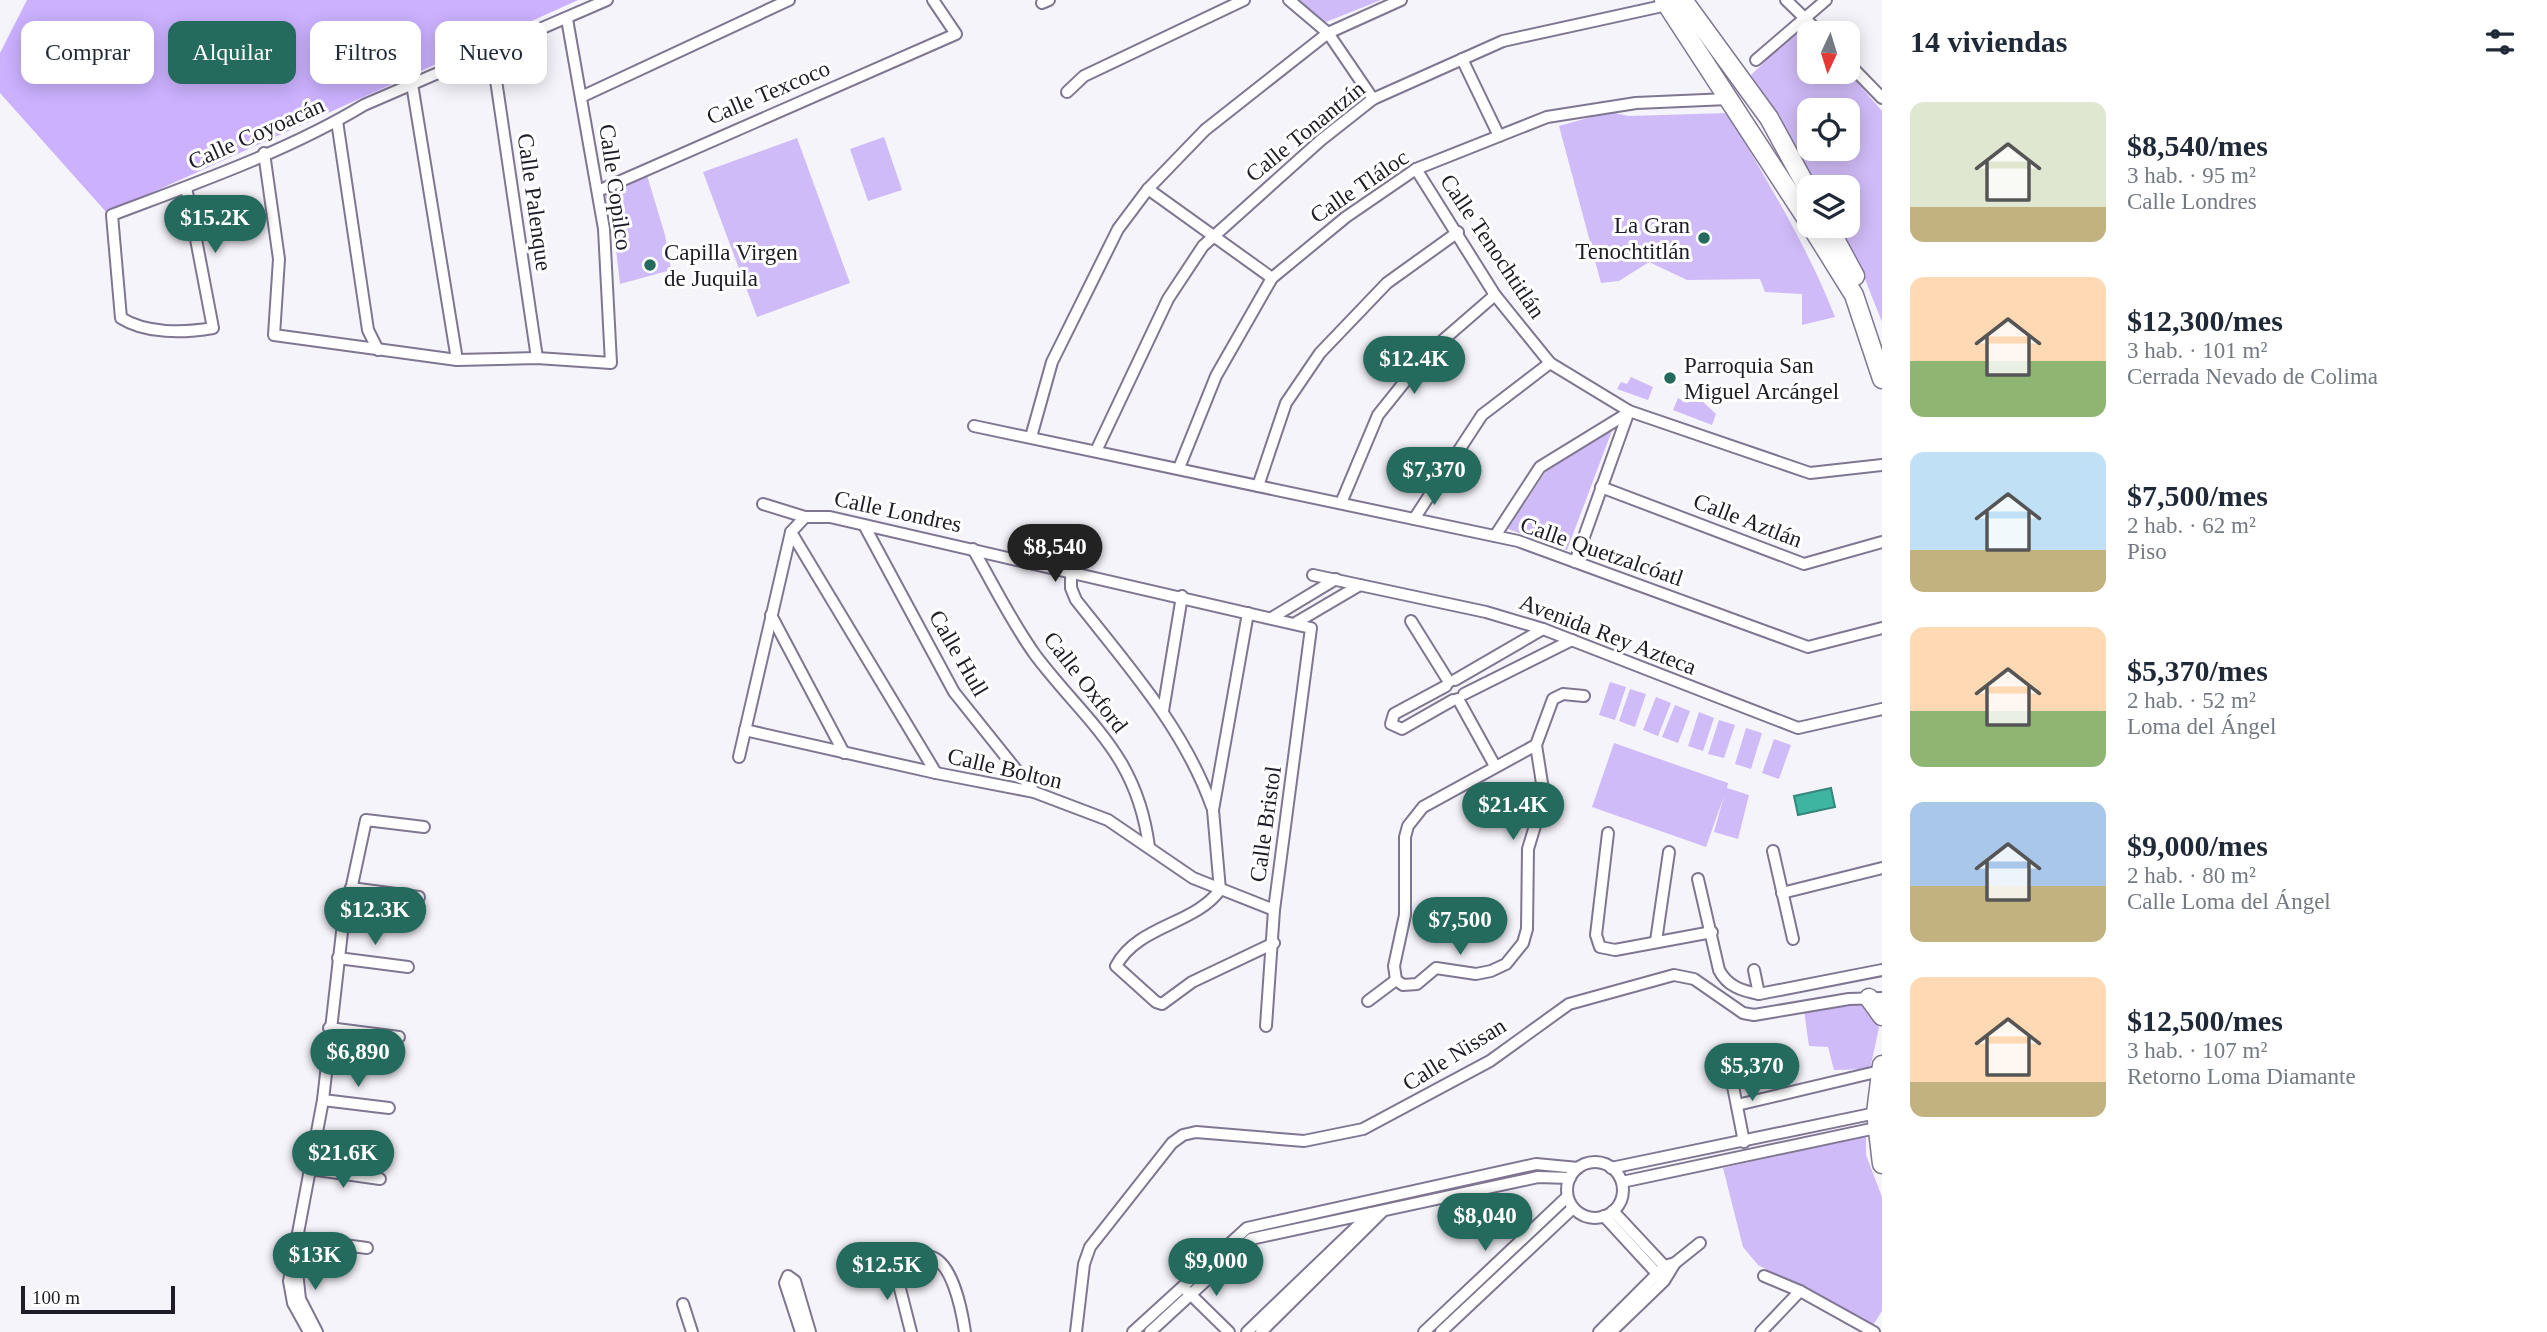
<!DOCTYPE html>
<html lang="es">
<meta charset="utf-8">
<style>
:root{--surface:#fff;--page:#f6f6f7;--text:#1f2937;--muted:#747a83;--accent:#246a5d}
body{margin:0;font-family:"Times New Roman",serif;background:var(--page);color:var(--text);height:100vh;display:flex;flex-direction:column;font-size:26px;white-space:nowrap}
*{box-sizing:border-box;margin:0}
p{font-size:23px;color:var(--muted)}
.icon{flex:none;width:38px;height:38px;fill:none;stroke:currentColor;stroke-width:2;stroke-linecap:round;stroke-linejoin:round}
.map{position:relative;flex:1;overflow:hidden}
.sheet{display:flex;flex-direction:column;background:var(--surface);width:665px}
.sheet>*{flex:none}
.top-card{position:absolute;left:21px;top:21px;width:665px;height:63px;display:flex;gap:14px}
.needle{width:46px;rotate:184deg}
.buttons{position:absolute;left:1797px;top:21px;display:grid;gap:14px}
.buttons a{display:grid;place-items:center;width:63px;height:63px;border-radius:14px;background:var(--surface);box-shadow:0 4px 18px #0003;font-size:35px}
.scale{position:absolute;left:21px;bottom:18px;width:154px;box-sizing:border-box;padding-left:7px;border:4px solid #1f1c27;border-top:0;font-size:19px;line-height:24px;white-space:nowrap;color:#1f1c27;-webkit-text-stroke:5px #fff;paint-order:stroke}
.price{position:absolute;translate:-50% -60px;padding:0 16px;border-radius:24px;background:var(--accent);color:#fff;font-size:23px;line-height:46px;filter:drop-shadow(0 2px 4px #0008)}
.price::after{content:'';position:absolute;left:50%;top:42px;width:21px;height:16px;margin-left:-10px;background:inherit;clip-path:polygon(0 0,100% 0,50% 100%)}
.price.on{background:#222;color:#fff}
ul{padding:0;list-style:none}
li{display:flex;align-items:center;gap:21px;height:175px;padding:0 28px}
li span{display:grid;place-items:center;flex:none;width:196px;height:140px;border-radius:14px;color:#555}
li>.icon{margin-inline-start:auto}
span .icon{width:84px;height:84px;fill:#fffc;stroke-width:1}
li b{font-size:30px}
h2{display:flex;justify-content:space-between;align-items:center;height:84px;padding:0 28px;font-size:30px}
.pill{padding:0 24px;border-radius:14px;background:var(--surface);box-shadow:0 4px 18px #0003;font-size:24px;line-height:63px}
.pill.on{background:var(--accent);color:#fff}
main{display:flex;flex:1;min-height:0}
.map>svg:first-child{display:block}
.green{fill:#cfbbf7;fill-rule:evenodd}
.forest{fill:#cbb1fe}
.water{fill:#3db5a0;stroke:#34877c;stroke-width:2}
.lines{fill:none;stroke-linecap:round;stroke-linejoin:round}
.street-casing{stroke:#7f7691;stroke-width:14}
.primary-casing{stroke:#7f7691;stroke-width:21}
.street{stroke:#fff;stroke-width:10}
.primary{stroke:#fff;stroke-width:18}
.poi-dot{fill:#246a5d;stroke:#fff;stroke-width:2.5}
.labels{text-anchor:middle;stroke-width:6;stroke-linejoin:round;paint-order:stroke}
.street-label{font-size:23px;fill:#1f1c27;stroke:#fff}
.poi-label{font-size:23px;fill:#1f1c27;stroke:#fff;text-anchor:start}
</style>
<main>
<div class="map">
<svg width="1882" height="1332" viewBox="0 0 1882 1332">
<rect width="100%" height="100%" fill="#f6f4fb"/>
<g class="green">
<path d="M 1292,0 L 1381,0 L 1326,22 Z"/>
<path d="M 1803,25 L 1813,33 L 1810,33 L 1810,72 L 1848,72 L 1882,111 L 1882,322 L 1855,254 L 1839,226 L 1848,226 L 1848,187 L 1817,187 L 1751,75 ZM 1810,110 L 1848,110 L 1848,149 L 1810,149 Z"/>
<path d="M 1609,112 L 1629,116 L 1728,113 C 1766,180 1807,245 1835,317 L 1802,325 L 1802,294 L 1765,292 L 1760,279 L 1687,280 L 1649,262 L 1619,281 L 1601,283 L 1559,126 Z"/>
<path d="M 884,137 L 902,190 L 868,201 L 850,149 Z"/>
<path d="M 797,138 L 850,283 L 757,317 L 703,172 Z"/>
<path d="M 646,172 L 665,235 L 671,270 L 620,284 L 613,224 L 604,191 Z"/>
<path d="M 1631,377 L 1653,387 L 1648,400 L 1617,389 L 1621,382 L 1627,384 Z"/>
<path d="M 1678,398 L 1687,403 L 1692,400 L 1703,402 L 1716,414 L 1712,425 L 1673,410 Z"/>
<path d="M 1613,428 L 1567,550 L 1508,529 L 1546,471 Z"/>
<path d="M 1610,682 L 1626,687 L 1615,720 L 1599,715 Z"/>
<path d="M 1630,689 L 1646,694 L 1635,727 L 1619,721 Z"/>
<path d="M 1656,697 L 1671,703 L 1658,736 L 1643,730 Z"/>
<path d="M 1675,705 L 1690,711 L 1678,743 L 1662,737 Z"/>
<path d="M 1699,712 L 1714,718 L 1703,751 L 1688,746 Z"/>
<path d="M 1719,720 L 1735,725 L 1724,758 L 1708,754 Z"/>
<path d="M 1746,728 L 1762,733 L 1751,769 L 1735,764 Z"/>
<path d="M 1774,739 L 1791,745 L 1779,779 L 1762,773 Z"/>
<path d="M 1614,743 L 1728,783 L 1727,788 L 1749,795 L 1738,839 L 1714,832 L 1724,796 L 1706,847 L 1592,807 Z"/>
<path d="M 1856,1000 L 1874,1007 L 1880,1023 L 1870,1069 L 1834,1070 L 1828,1047 L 1809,1046 L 1804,1011 Z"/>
<path d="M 1866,1136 L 1866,1155 L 1882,1197 L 1882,1311 L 1873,1325 L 1758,1265 L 1743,1247 L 1723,1168 Z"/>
</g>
<path class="forest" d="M 27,0 L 578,0 L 107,213 L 0,93 L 0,53 Z"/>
<path class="water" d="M 1831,788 L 1835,807 L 1798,815 L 1794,796 Z"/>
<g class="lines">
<g class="street-casing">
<g id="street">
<path d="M 1289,0 L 1328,33 L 1373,99"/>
<path d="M 1786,0 L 1820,33"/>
<path d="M 1042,3 L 1049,0"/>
<path d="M 492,53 L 537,358"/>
<path d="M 1462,59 L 1499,136"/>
<path d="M 1756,60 L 1826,0"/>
<path d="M 1848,63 L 1882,98"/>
<path d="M 412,84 L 457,360"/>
<path d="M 1067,92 L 1084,76 L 1244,0"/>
<path d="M 581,97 L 789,0"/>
<path d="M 337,121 L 368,330 L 378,350"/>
<path d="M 264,153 L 279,259 L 274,335 L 457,360 L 537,358 L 611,363 L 604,229 L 567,19"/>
<path d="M 1416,169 L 1495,295 L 1550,363 L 1629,411 L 1810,473 L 1882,465"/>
<path d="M 186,187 L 213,328 C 184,333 146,334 121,318 L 112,215 C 196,183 288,151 364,105 L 607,0"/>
<path d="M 1148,189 L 1272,278"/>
<path d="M 598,191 L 956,34 L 933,0"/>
<path d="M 974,426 L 1518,541 L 1808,647 L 1882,628"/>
<path d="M 1031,437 L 1052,362 L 1118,229 L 1148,189 L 1205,130 L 1328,33 L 1401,0"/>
<path d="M 1096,451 L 1168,299 L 1203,246 L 1321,140 L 1373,99 L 1503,41 L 1667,5"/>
<path d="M 1179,468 L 1216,376 L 1272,278 L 1346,217 L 1416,169 L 1547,117 L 1636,103 L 1728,99"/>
<path d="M 1258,486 L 1286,403 L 1320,353 L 1387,283 L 1458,232"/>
<path d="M 1601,487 L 1804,564 L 1882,542"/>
<path d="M 1341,503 L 1378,415 L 1427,354 L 1495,295"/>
<path d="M 763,504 L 805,517 L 830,517 L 1311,628 L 1274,910 L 1266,1026"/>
<path d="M 1414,519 L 1482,415 L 1550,363"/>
<path d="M 864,525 L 954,692 L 1034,792"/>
<path d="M 791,532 L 936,773"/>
<path d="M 1495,536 L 1540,467 L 1628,413"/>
<path d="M 973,549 C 993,584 1012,623 1036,656 C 1088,724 1137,754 1149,847"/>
<path d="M 1575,562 L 1629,411"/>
<path d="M 1071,572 L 1071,588 L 1076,600 C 1128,666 1184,728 1212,807"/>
<path d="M 1313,575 L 1486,612 L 1543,629 L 1798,728 L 1882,709"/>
<path d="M 1248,613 L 1213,810 L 1220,890 C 1194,925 1138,925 1116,966 L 1156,1002 L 1162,1004 L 1192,982 L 1274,943"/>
<path d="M 771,615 L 844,753"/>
<path d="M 1273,617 L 1336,579"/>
<path d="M 1411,621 L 1449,682"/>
<path d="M 1297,622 L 1360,585"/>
<path d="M 1455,680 L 1543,629"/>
<path d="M 1446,686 L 1394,714 L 1391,724 L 1402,729 L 1453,700"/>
<path d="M 1464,694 L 1572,640"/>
<path d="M 1458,699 L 1495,766"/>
<path d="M 1163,711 L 1182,596"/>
<path d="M 745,730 L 936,773 L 1034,792 L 1108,820 L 1193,878 L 1274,910"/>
<path d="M 1536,745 L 1423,807 L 1408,826 L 1405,837 L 1405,915 L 1394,966 L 1396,980 L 1403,985 L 1417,984 L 1436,968 L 1476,974 L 1491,971 L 1506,964 L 1523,943 L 1527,929 L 1528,849 L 1544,796 L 1536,745 L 1553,699 L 1563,694 L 1584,696"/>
<path d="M 739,757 L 791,532 L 805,517"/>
<path d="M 1608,833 L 1596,935 L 1600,947 L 1615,950 L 1712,932"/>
<path d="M 1773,851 L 1793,939"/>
<path d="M 1698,879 L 1719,970 C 1727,986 1742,991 1759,994 L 1882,970"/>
<path d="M 351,888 L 419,897"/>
<path d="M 1782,893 L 1882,868"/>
<path d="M 1656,941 L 1669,852"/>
<path d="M 338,958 L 408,967"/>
<path d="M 1754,970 L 1759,994"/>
<path d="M 1368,1001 L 1396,980"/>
<path d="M 329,1028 L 399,1037"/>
<path d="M 1730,1071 L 1744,1142"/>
<path d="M 323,1100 L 389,1108"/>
<path d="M 1737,1105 L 1880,1071"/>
<circle cx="1595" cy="1190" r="28"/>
<path d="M 1611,1168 L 1876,1113"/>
<path d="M 310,1169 L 380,1179"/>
<path d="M 1622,1182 L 1876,1128"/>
<path d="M 1613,1211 L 1669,1271"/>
<path d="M 1604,1216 L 1662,1279"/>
<path d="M 298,1239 L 367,1248"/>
<path d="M 296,1262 L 300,1299 L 317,1332"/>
<path d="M 1764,1276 L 1800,1291 L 1874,1332"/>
<path d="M 1186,1290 L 1229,1332"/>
<path d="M 683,1304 L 692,1332"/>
<path d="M 309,1332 L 293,1303 L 289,1281 L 323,1100 L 342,932 L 366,820 L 424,827"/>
<path d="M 801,1332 L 785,1283 L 788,1276 L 795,1281 L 810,1332"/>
<path d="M 911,1332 L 895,1269 L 899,1262 C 907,1260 918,1256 926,1256 C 952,1256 962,1312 965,1332"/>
<path d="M 1076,1332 L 1084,1264 L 1090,1247 L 1172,1143 L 1183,1135 L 1196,1132 L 1304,1141 L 1363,1129 L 1490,1061 L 1569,1004 L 1674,975 L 1694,979 L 1743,1013 L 1754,1015 L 1849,999 L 1882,998"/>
<path d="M 1133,1332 L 1247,1228 L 1536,1164 L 1578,1168"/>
<path d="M 1150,1332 L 1251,1239 L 1538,1177 L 1570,1178"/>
<path d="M 1247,1332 L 1371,1213"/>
<path d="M 1261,1332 L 1383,1211"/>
<path d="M 1424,1332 L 1567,1197"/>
<path d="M 1441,1332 L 1573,1208"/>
<path d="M 1599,1332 L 1665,1266 L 1675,1263 L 1700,1243"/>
<path d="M 1611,1332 L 1664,1281 L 1675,1263"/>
<path d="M 1761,1332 L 1800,1291"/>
</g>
</g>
<g class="primary-casing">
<g id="primary">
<path d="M 1664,0 L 1810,224"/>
<path d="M 1683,0 L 1769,118 L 1810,193"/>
<path d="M 1811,226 L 1854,295 L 1882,379"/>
<path d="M 1828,226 L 1855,276"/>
<path d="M 1869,998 L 1882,1016"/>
<path d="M 1882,1065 L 1876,1113 L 1882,1164"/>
</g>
</g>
<use href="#street" class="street"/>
<use href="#primary" class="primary"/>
</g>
<g class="poi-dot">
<circle cx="1704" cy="238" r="7"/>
<circle cx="650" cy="265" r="7"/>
<circle cx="1670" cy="378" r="7"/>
</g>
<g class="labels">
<g class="street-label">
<text transform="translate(768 92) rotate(-23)" y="8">Calle Texcoco</text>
<text transform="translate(1305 131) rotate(-39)" y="8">Calle Tonantzín</text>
<text transform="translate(256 133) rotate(-24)" y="8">Calle Coyoacán</text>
<text transform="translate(1359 186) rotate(-34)" y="8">Calle Tláloc</text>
<text transform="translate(616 187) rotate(82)" y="8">Calle Copilco</text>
<text transform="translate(535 202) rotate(82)" y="8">Calle Palenque</text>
<text transform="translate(1493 246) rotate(56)" y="8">Calle Tenochtitlán</text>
<text transform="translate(898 511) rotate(12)" y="8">Calle Londres</text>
<text transform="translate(1748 520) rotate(21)" y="8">Calle Aztlán</text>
<text transform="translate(1602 551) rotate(19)" y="8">Calle Quetzalcóatl</text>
<text transform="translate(1608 634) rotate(21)" y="8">Avenida Rey Azteca</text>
<text transform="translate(959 653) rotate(60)" y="8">Calle Hull</text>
<text transform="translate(1086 682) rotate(52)" y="8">Calle Oxford</text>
<text transform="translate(1005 768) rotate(13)" y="8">Calle Bolton</text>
<text transform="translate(1265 824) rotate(-82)" y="8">Calle Bristol</text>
<text transform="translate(1454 1054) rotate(-32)" y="8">Calle Nissan</text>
</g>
<g class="poi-label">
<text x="1690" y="233" text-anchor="end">La Gran<tspan x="1690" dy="26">Tenochtitlán</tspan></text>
<text x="664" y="260">Capilla Virgen<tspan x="664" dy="26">de Juquila</tspan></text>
<text x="1684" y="373">Parroquia San<tspan x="1684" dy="26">Miguel Arcángel</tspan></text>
</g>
</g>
</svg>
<div class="buttons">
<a><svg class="needle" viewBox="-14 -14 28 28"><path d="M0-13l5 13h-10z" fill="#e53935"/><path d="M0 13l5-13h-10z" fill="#747a83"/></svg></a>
<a><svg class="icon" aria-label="locate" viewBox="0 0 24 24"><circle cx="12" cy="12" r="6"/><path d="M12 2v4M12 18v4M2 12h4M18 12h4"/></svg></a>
<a><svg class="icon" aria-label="layers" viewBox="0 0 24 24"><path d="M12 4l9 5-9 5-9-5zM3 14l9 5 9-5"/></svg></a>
</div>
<div class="scale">100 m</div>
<b class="price" style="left:215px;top:255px">$15.2K</b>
<b class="price" style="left:1414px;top:396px">$12.4K</b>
<b class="price" style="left:1434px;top:507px">$7,370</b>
<b class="price on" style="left:1055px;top:584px">$8,540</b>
<b class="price" style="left:1513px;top:842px">$21.4K</b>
<b class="price" style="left:375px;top:947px">$12.3K</b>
<b class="price" style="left:1460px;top:957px">$7,500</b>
<b class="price" style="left:358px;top:1089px">$6,890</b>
<b class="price" style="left:1752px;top:1103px">$5,370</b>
<b class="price" style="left:343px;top:1190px">$21.6K</b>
<b class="price" style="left:1485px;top:1253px">$8,040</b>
<b class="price" style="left:315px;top:1292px">$13K</b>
<b class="price" style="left:1216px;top:1298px">$9,000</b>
<b class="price" style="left:887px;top:1302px">$12.5K</b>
<div class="top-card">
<a class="pill">Comprar</a>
<a class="pill on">Alquilar</a>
<a class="pill">Filtros</a>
<a class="pill">Nuevo</a>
</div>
</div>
<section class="sheet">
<h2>14 viviendas<svg class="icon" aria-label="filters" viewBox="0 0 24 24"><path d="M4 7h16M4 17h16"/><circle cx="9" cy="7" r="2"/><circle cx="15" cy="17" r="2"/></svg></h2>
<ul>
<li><span style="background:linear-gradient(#dfe7d0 75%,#c2b280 0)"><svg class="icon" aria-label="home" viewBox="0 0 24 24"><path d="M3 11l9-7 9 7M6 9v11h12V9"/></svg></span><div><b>$8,540/mes</b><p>3 hab. · 95 m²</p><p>Calle Londres</p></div></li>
<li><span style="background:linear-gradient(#ffd9b3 60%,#8fb573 0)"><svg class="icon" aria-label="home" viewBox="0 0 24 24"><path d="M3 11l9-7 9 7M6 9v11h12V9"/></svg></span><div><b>$12,300/mes</b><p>3 hab. · 101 m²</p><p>Cerrada Nevado de Colima</p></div></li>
<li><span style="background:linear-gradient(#bfe0f5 70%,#c2b280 0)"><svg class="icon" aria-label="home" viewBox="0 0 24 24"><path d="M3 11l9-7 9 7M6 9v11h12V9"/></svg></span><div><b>$7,500/mes</b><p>2 hab. · 62 m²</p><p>Piso</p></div></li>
<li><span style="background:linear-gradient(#ffd9b3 60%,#8fb573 0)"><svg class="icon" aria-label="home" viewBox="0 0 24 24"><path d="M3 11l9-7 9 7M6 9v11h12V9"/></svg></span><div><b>$5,370/mes</b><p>2 hab. · 52 m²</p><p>Loma del Ángel</p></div></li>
<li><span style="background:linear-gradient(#a9c7e8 60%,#c2b280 0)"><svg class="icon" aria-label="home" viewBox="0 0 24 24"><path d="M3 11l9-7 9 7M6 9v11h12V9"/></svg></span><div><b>$9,000/mes</b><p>2 hab. · 80 m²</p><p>Calle Loma del Ángel</p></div></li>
<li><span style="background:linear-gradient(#ffd9b3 75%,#c2b280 0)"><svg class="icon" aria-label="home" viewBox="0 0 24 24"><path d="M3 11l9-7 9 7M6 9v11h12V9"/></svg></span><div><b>$12,500/mes</b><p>3 hab. · 107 m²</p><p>Retorno Loma Diamante</p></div></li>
</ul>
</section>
</main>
